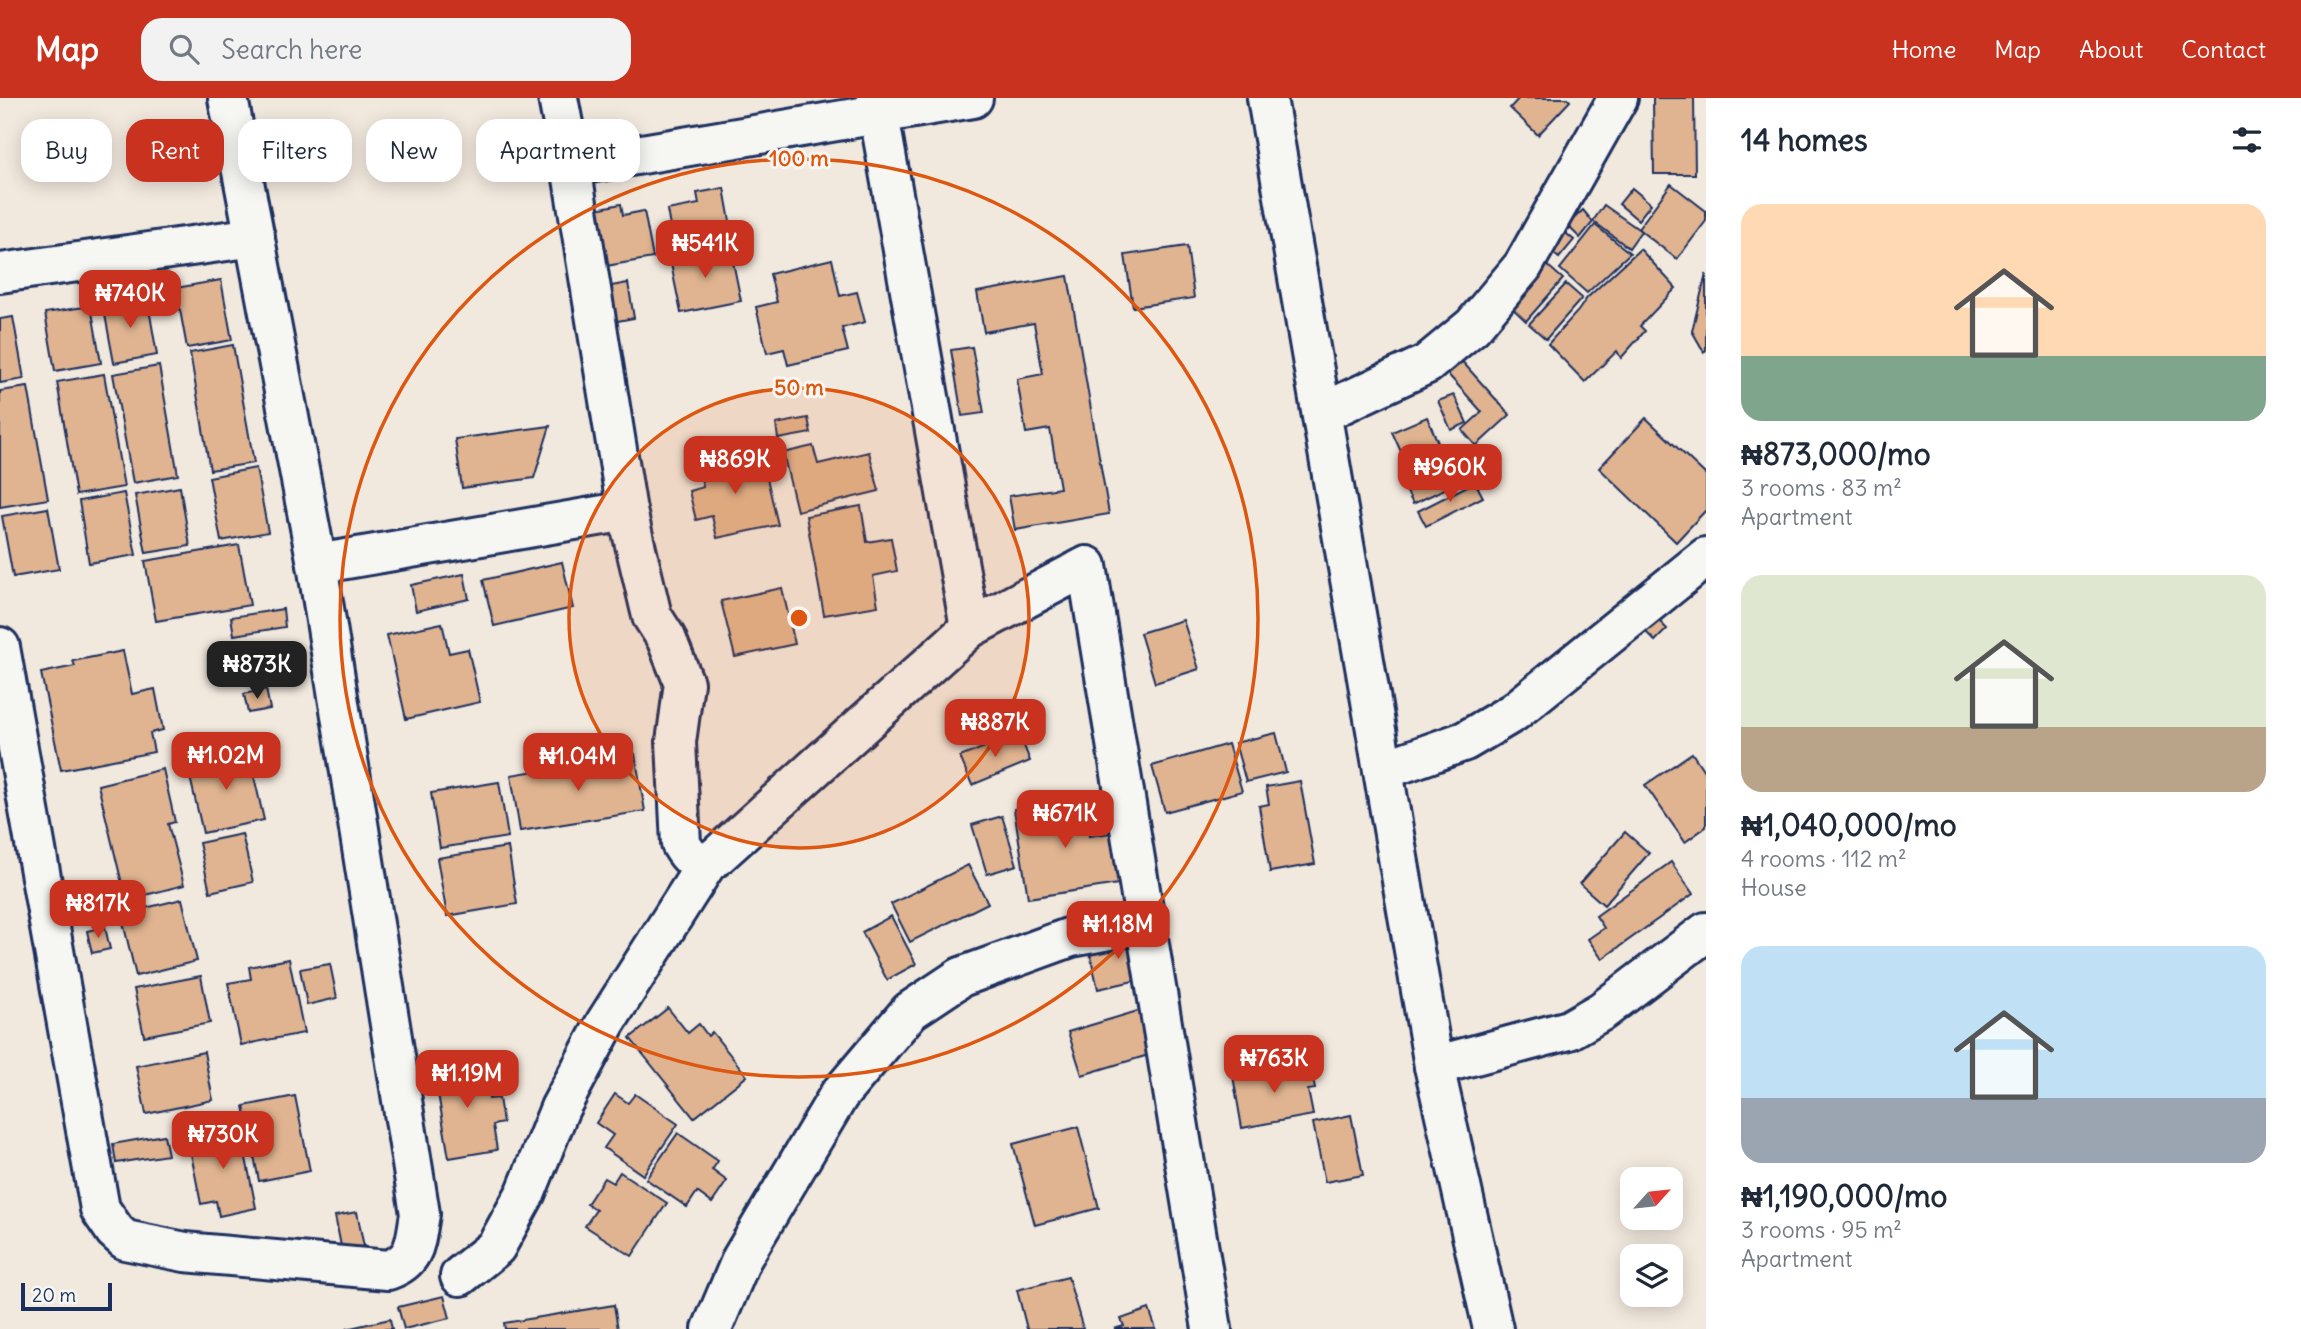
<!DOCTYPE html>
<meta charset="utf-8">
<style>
:root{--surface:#fff;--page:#f2f2f3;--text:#1f2937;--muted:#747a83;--accent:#c8321e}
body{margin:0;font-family:Delius,sans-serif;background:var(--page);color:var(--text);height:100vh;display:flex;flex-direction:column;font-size:26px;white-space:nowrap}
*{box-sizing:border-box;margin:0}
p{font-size:23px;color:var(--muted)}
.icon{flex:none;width:38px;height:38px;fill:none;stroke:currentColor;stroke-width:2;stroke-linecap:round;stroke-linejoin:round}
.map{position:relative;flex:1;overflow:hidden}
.side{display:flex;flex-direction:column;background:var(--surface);width:595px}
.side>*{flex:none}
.top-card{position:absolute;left:21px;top:21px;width:665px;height:63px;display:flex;gap:14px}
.needle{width:46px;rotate:63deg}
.buttons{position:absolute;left:1620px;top:1069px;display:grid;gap:14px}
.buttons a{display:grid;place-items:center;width:63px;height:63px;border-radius:14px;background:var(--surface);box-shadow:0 4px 18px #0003;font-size:35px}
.scale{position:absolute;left:21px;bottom:18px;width:91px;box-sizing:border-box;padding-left:7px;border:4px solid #1b2f5e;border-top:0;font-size:19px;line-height:24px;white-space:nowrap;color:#1b2f5e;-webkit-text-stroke:5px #f6f6f2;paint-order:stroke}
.price{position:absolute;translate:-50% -60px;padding:0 16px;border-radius:14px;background:var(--accent);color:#fff;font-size:23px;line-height:46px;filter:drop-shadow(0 2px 4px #0008)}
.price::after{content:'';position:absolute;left:50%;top:42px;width:21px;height:16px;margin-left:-10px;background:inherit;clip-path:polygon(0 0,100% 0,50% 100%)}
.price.selected{background:#222;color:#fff}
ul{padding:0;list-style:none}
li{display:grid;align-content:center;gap:14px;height:371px;padding:0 35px}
li span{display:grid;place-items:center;height:217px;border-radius:21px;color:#555}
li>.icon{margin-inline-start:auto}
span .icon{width:126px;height:126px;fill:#fffc;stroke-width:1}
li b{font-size:30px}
h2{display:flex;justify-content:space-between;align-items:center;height:84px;padding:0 35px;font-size:30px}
.chip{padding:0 24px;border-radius:21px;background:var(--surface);box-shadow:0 4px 18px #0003;font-size:24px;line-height:63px}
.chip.selected{background:var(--accent);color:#fff}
header{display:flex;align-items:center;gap:42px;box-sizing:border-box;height:98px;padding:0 35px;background:var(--accent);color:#fff}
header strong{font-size:33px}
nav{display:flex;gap:38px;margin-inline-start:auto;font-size:24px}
.search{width:490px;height:63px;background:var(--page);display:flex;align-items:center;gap:18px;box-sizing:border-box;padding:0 24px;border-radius:21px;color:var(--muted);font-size:26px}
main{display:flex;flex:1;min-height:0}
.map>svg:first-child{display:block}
.building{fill:#e0b490;stroke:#1b2f5e;stroke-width:2}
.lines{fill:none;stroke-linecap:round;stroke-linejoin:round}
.minor-casing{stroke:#1b2f5e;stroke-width:44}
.minor{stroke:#f6f6f2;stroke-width:38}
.ring{fill:none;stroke:#de5710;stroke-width:3.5}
.centre{fill:#de5710;stroke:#f6f6f2;stroke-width:3.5}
.ring-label{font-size:21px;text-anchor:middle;font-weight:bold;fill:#de5710;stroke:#f6f6f2;stroke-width:6;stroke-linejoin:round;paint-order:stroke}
</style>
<header>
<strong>Map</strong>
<div class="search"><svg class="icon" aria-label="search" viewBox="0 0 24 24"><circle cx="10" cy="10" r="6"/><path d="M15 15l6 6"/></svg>Search here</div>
<nav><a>Home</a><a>Map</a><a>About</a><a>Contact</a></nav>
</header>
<main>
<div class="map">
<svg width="1706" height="1231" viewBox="0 0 1706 1231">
<rect width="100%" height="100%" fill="#f2e9de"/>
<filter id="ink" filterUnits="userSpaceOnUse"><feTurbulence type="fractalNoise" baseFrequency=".0143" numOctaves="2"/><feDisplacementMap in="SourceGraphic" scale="14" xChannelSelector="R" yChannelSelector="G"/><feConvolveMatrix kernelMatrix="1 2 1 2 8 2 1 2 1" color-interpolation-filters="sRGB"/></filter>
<g filter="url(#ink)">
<g class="building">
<path d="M 1519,0 L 1567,0 L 1570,3 L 1538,37 L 1510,10 Z"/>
<path d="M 1653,0 L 1694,0 L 1695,76 L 1654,76 Z"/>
<path d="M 1671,86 L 1706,113 L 1706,123 L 1677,161 L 1638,131 Z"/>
<path d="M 724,90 L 733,140 L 674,151 L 667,112 L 699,106 L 697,95 Z"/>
<path d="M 1632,90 L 1651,106 L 1638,122 L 1619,106 Z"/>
<path d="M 621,106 L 623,117 L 644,113 L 653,160 L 606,168 L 596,111 Z"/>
<path d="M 1604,107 L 1641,133 L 1629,150 L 1593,123 Z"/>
<path d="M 1583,112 L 1593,124 L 1580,140 L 1567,127 Z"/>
<path d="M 1595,127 L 1630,155 L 1587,195 L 1560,171 Z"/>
<path d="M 1562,132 L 1574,142 L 1559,160 L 1547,150 Z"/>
<path d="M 1187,148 L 1194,200 L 1133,209 L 1125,157 Z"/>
<path d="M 730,149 L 741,203 L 681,215 L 670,161 Z"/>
<path d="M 1640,151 L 1676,190 L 1640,228 L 1645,233 L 1621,260 L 1617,253 L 1585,284 L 1548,246 L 1578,213 L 1587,200 Z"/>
<path d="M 832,161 L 840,198 L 857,194 L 865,224 L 842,230 L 848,253 L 788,267 L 784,251 L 767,255 L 756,209 L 777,204 L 770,176 Z"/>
<path d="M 1547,167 L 1563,181 L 1526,223 L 1510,208 Z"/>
<path d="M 1706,176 L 1706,252 L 1704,254 L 1692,233 Z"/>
<path d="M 1068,178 L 1109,416 L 1015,432 L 1009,398 L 1060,390 L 1050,331 L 1026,335 L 1017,281 L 1043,276 L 1034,225 L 984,234 L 977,194 Z"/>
<path d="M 221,182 L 232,242 L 187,250 L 176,190 Z"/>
<path d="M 628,185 L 634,220 L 612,224 L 606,189 Z"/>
<path d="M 1566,186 L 1582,200 L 1546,241 L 1529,226 Z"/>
<path d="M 147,199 L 157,257 L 114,265 L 103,206 Z"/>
<path d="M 91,208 L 101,265 L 55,273 L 45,215 Z"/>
<path d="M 13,219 L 24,281 L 0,285 L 0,221 Z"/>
<path d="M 233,247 L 254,365 L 210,372 L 190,255 Z"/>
<path d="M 972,249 L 984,315 L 962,318 L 951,252 Z"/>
<path d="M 1459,260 L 1510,317 L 1476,348 L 1462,332 L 1482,314 L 1445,273 Z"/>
<path d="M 159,268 L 178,377 L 133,385 L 113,276 Z"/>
<path d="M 104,276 L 124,389 L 76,397 L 57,284 Z"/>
<path d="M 28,289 L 48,401 L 0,409 L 0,293 Z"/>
<path d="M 1454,297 L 1467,325 L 1451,332 L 1438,303 Z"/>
<path d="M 1427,319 L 1442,354 L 1408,369 L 1392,334 Z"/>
<path d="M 808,320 L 811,335 L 778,341 L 776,326 Z"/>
<path d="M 1646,320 L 1706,377 L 1706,412 L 1676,444 L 1599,370 Z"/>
<path d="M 550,328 L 534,380 L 462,390 L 455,341 Z"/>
<path d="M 813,348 L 818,366 L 869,354 L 879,393 L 797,413 L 783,355 Z"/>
<path d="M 761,355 L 778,427 L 717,440 L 712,418 L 696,422 L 689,393 L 703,389 L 699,369 Z"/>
<path d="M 1464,360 L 1472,378 L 1413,406 L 1404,388 Z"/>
<path d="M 256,370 L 268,434 L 221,443 L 209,379 Z"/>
<path d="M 1475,384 L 1483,399 L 1426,428 L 1418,413 Z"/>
<path d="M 180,389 L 190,448 L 146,455 L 135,397 Z"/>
<path d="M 124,395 L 136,457 L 89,465 L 79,403 Z"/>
<path d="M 861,408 L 867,444 L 891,440 L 897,473 L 873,478 L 878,508 L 824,517 L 806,418 Z"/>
<path d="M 48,410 L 59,471 L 13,479 L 2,418 Z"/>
<path d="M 239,447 L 250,507 L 156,523 L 145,463 Z"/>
<path d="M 562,464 L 573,510 L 494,528 L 483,482 Z"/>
<path d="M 464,476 L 469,501 L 416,513 L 411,487 Z"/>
<path d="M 782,490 L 795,546 L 735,559 L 721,503 Z"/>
<path d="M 283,511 L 285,529 L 234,537 L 231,519 Z"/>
<path d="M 1648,512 L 1667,531 L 1655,543 L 1636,524 Z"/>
<path d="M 1183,522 L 1199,571 L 1155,585 L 1140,535 Z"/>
<path d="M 442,525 L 449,555 L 468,551 L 480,604 L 406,621 L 387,537 Z"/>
<path d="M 123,553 L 132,596 L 155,591 L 163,632 L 150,635 L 154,654 L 61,672 L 41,575 L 75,568 L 73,563 Z"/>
<path d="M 266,591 L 270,611 L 248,615 L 244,596 Z"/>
<path d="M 1019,635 L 1030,663 L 972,687 L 960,659 Z"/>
<path d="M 1276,635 L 1286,674 L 1246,684 L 1235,645 Z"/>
<path d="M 1228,646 L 1242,693 L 1165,714 L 1152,668 Z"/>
<path d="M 248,652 L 264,722 L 203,735 L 187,666 Z"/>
<path d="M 1692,655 L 1706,676 L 1706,729 L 1685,744 L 1645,687 Z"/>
<path d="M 635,656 L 645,713 L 520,733 L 511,677 Z"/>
<path d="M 163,671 L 175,724 L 168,726 L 184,787 L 126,802 L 98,687 Z"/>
<path d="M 1300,683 L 1315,766 L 1270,774 L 1259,708 L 1269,706 L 1266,689 Z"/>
<path d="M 499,684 L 508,739 L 440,750 L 431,695 Z"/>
<path d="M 1083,700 L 1089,738 L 1117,734 L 1125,785 L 1028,800 L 1014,711 Z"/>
<path d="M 1002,718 L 1017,767 L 987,776 L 972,727 Z"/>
<path d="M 1625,734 L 1649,755 L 1604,807 L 1580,786 Z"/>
<path d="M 242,736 L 253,784 L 210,794 L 199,745 Z"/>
<path d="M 508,749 L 517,806 L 447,818 L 437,760 Z"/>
<path d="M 1671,764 L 1693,796 L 1602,861 L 1588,841 L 1604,830 L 1596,818 Z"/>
<path d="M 968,767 L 988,805 L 910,844 L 891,806 Z"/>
<path d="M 182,801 L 197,863 L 136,878 L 121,816 Z"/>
<path d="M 891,818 L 916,866 L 887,882 L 862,834 Z"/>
<path d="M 105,829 L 110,851 L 92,855 L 87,833 Z"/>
<path d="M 1137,836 L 1147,880 L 1098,891 L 1088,847 Z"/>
<path d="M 289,861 L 304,935 L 241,947 L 228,885 L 251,881 L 249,869 Z"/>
<path d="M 330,866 L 337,900 L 307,907 L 300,871 Z"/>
<path d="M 201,878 L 210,925 L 144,938 L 134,891 Z"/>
<path d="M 668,910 L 688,935 L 699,926 L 708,938 L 712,934 L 747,978 L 694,1020 L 630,940 Z"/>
<path d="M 1141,912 L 1155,955 L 1082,977 L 1068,934 Z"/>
<path d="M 204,954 L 213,1002 L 146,1016 L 136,968 Z"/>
<path d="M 1310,964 L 1315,991 L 1308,992 L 1313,1017 L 1242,1030 L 1233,978 Z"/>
<path d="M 482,965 L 489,1001 L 499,1000 L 503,1025 L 493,1027 L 497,1052 L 449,1060 L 434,972 Z"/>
<path d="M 615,996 L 628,1005 L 635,996 L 678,1026 L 643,1077 L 604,1050 L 613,1037 L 596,1025 Z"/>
<path d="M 295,998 L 310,1073 L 259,1083 L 244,1008 Z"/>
<path d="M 1351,1017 L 1363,1077 L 1325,1084 L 1313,1025 Z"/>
<path d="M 1078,1029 L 1099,1110 L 1035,1127 L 1013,1046 Z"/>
<path d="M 240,1030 L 256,1110 L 219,1118 L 216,1103 L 201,1106 L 188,1041 Z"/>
<path d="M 678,1035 L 718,1063 L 712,1072 L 727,1083 L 712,1105 L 697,1094 L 687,1109 L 646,1081 Z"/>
<path d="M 164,1037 L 168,1057 L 116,1065 L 113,1046 Z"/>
<path d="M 620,1074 L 667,1105 L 632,1158 L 585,1128 L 596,1112 L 587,1106 L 604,1080 L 613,1085 Z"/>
<path d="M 357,1114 L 364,1149 L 342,1153 L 335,1118 Z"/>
<path d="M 1068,1179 L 1083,1231 L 1027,1231 L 1017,1192 Z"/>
<path d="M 444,1198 L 450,1220 L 404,1231 L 398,1209 Z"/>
<path d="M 614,1207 L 618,1231 L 505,1231 L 504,1225 Z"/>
<path d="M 1149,1211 L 1156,1231 L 1114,1231 L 1124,1228 L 1121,1221 Z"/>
<path d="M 390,1221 L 392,1231 L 346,1231 Z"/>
</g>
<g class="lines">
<g class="minor-casing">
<g id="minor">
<path d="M 558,0 L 571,68 L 627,413 L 652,518 L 666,540 L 684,585 L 676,644 L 681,746 C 688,758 693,764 707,765 L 717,758 L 970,530 L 1087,468 L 1212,1231"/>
<path d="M 876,0 L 970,530"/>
<path d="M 1267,0 L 1434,968 L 1493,1231"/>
<path d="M 571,68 L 973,0"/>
<path d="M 0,175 L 255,139"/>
<path d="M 1322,315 L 1427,266 L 1473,228 L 1523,168 L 1618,0"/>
<path d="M 317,466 L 627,413"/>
<path d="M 0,549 L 100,1111 L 115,1133 L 125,1142 L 185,1154 L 388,1172 C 417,1162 415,1143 420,1116 L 317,466 L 228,0"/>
<path d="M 1383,672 L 1465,643 L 1514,614 L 1706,459"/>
<path d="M 1434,968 L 1569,932 L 1602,913 L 1706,834"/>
<path d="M 460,1178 L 496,1149 L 526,1094 L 560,1010 L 606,924 L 707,765"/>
<path d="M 712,1231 L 742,1160 L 839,997 L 910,913 L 961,879 L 1071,839 L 1146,825"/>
</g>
</g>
<use href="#minor" class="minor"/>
</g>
</g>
<circle cx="799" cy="520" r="230" fill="#de5710" fill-opacity=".12"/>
<g class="ring">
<circle cx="799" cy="520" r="230"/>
<circle cx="799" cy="520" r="459"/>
</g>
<circle cx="799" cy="520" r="10" class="centre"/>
<g class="ring-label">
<text x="799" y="68">100 m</text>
<text x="799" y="297">50 m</text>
</g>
</svg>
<div class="buttons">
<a><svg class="needle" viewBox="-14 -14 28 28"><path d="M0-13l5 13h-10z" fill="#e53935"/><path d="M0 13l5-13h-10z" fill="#747a83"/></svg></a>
<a><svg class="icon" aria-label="layers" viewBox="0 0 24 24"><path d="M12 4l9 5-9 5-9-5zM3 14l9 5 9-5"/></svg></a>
</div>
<div class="scale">20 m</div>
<b class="price" style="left:705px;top:182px">₦541K</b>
<b class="price" style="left:130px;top:232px">₦740K</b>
<b class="price" style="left:735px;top:398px">₦869K</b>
<b class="price" style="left:1450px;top:406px">₦960K</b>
<b class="price selected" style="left:257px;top:603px">₦873K</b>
<b class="price" style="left:995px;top:661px">₦887K</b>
<b class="price" style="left:226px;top:694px">₦1.02M</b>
<b class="price" style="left:578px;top:695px">₦1.04M</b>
<b class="price" style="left:1065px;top:752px">₦671K</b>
<b class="price" style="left:98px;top:842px">₦817K</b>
<b class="price" style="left:1118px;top:863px">₦1.18M</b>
<b class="price" style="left:1274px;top:997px">₦763K</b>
<b class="price" style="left:467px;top:1012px">₦1.19M</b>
<b class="price" style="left:223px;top:1073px">₦730K</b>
<div class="top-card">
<a class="chip">Buy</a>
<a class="chip selected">Rent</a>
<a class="chip">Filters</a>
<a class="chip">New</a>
<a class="chip">Apartment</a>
</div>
</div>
<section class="side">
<h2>14 homes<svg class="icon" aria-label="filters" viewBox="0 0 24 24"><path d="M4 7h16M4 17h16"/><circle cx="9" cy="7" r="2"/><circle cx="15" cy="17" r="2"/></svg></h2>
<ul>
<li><span style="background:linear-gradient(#ffd9b3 70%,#7fa58c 0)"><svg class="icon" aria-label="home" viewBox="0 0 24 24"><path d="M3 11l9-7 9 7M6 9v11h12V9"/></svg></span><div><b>₦873,000/mo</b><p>3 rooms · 83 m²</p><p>Apartment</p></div></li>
<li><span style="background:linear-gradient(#dfe7d0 70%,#b9a48a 0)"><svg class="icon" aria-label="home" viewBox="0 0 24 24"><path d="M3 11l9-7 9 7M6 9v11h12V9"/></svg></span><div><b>₦1,040,000/mo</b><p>4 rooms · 112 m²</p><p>House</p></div></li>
<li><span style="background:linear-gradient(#bfe0f5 70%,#9aa5b1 0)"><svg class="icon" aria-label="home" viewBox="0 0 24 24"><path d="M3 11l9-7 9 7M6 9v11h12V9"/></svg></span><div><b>₦1,190,000/mo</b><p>3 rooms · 95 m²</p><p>Apartment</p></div></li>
</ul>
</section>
</main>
